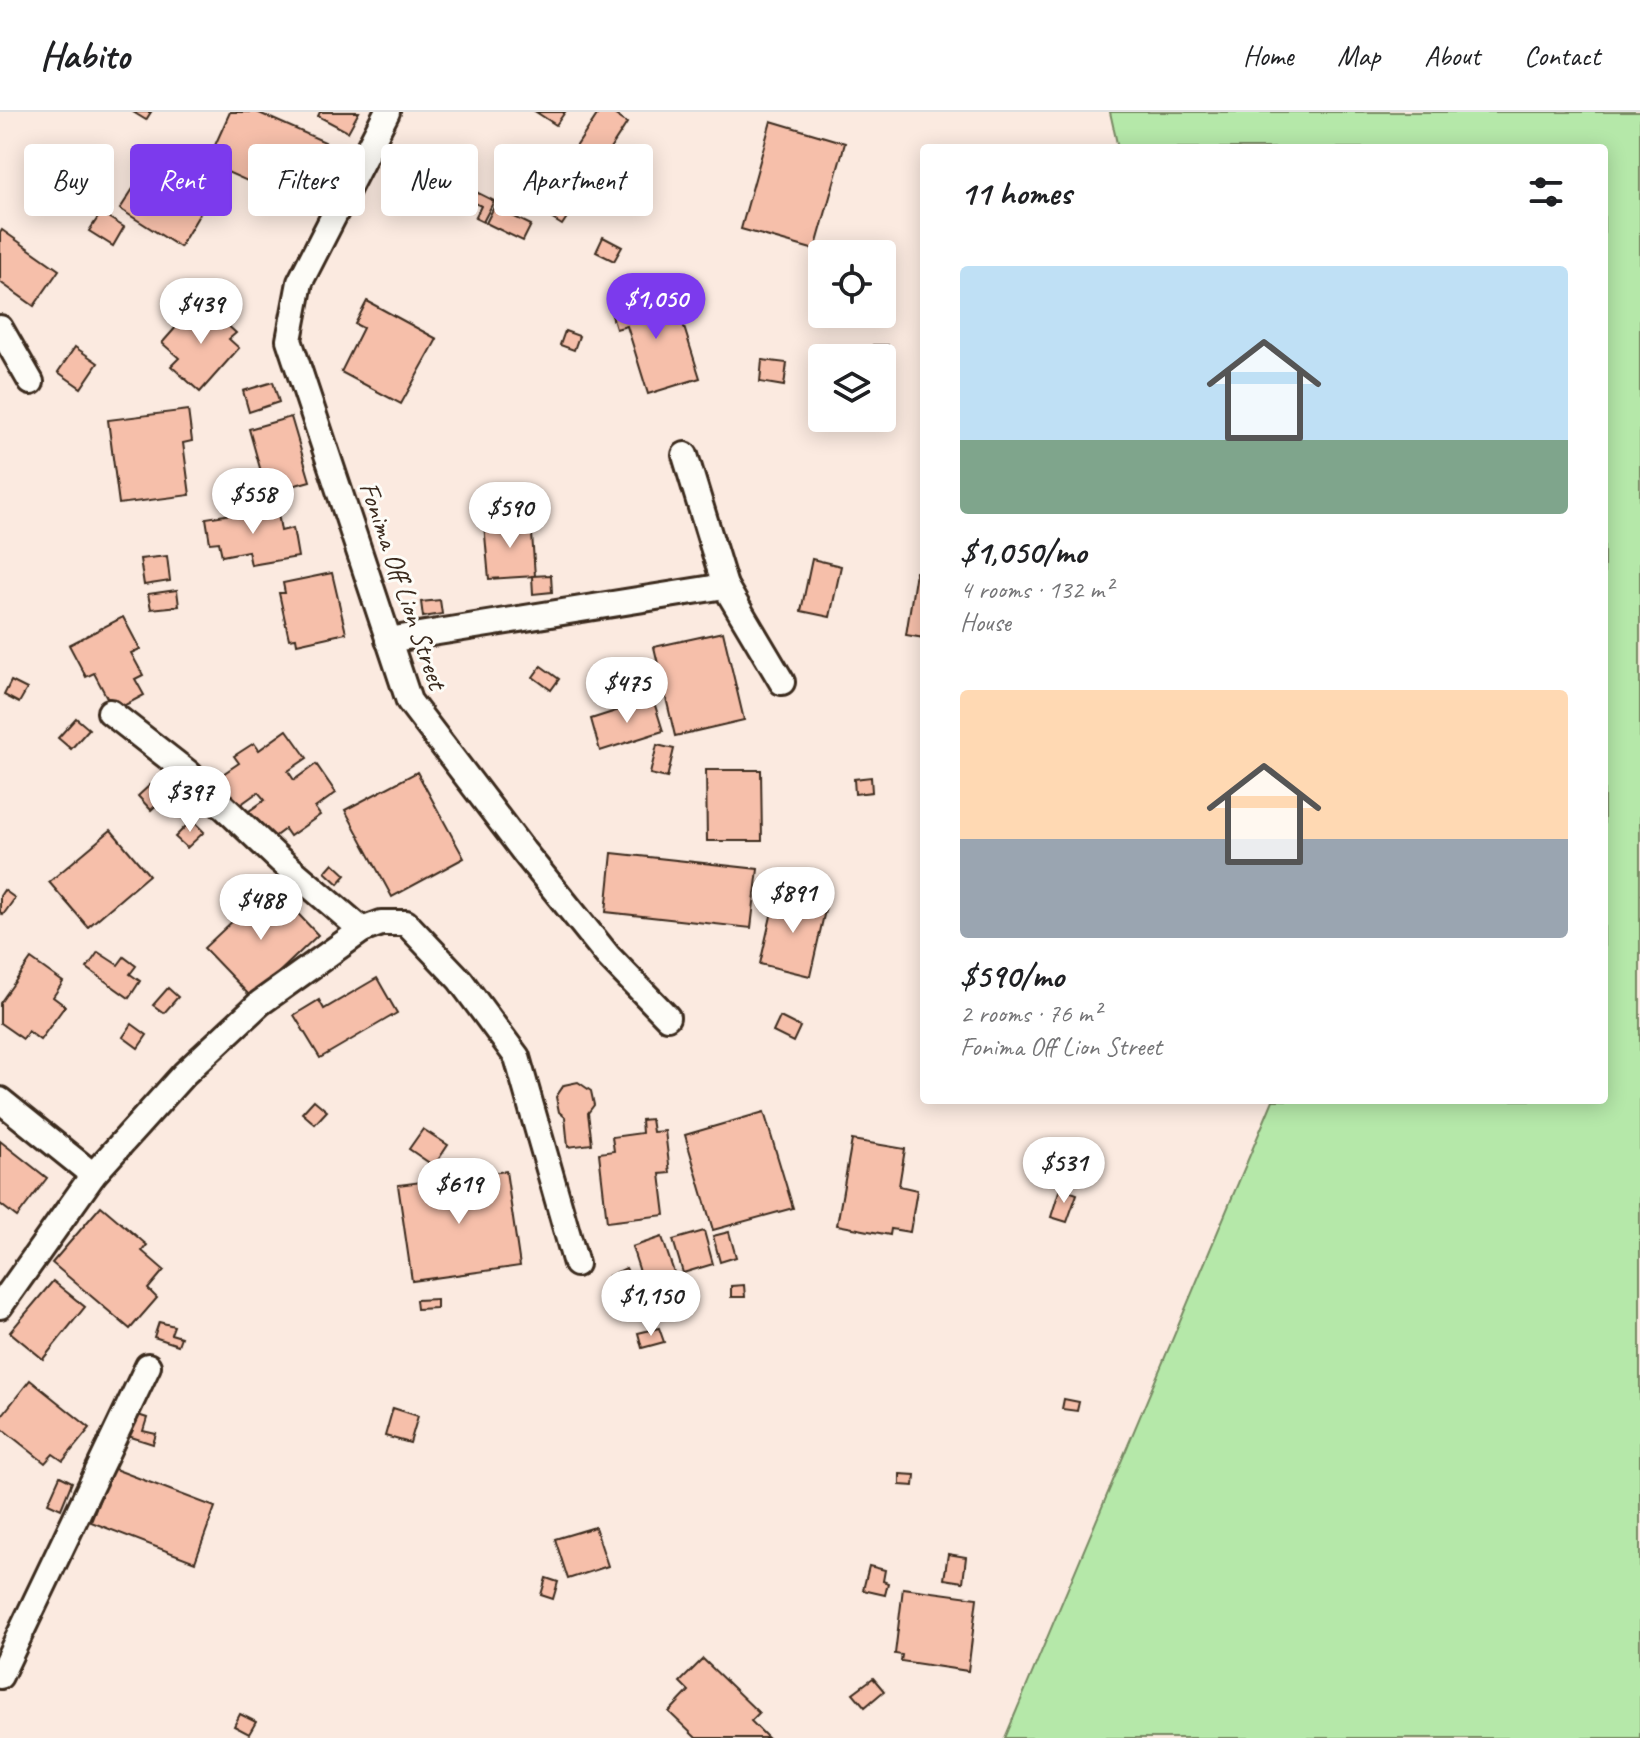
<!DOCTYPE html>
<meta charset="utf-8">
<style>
:root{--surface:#fff;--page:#f6f6f6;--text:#202124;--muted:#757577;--line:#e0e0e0;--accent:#7c3aed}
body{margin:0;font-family:Caveat,sans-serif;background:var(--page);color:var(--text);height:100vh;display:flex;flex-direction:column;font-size:30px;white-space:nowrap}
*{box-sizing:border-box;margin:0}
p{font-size:26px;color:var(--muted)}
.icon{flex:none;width:44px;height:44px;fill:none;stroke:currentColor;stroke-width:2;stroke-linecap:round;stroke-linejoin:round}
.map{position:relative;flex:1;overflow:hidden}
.panel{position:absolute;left:920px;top:32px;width:688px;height:960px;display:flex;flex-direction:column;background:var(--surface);border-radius:8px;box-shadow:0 4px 20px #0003}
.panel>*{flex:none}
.top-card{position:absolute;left:24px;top:32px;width:760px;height:72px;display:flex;gap:16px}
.tools{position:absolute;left:808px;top:128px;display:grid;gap:16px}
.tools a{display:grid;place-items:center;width:88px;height:88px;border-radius:8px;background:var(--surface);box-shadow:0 4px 20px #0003;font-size:40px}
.price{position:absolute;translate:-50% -68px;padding:0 18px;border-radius:28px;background:#fff;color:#222;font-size:26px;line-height:52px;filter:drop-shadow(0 2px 4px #0008)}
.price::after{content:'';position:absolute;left:50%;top:48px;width:24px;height:18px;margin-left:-12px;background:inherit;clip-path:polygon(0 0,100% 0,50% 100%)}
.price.current{background:var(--accent);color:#fff}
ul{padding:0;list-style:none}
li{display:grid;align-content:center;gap:16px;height:424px;padding:0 40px}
li span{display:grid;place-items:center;height:248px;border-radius:8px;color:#555}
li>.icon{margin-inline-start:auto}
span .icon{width:144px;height:144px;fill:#fffc;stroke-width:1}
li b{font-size:34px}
h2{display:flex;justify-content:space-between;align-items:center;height:96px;padding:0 40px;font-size:34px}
.chip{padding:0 28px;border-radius:8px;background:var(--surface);box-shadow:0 4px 20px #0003;font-size:28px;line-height:72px}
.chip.current{background:var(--accent);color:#fff}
header{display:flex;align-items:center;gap:48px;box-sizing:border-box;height:112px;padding:0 40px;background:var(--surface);border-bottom:2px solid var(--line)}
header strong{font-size:38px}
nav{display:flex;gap:44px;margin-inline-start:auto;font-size:28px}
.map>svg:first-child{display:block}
.green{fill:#b5e8a9;stroke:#788964;stroke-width:2}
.building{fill:#f6bfaa;stroke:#3b2a1e;stroke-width:2}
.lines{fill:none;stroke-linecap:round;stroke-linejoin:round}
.street-casing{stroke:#3b2a1e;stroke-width:30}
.street{stroke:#fdfcf7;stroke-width:24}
.labels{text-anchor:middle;stroke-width:6;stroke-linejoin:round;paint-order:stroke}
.street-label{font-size:28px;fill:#3b2a1e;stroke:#fdfcf7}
</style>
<header>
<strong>Habito</strong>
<nav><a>Home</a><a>Map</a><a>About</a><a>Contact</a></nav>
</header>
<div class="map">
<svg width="1640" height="1626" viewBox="0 0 1640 1626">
<rect width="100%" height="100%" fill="#fbeae0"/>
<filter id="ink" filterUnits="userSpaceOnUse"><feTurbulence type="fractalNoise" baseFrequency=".0125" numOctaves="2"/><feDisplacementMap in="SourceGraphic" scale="16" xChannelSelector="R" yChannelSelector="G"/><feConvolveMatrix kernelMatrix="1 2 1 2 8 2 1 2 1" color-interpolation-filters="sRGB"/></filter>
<g filter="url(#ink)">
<path class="green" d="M 1110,0 L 1640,0 L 1640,1626 L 1005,1626 L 1273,988 L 1604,988 L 1604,36 L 1118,36 Z"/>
<g class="building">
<path d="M 133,0 L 151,0 L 146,8 Z"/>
<path d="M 230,0 L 257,0 L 325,30 L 297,91 L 207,51 Z"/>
<path d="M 320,0 L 359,0 L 348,20 L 318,4 Z"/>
<path d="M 536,0 L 565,0 L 556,13 Z"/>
<path d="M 599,0 L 611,0 L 627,11 L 601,51 L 576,35 Z"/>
<path d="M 771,9 L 845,31 L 815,138 L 741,117 Z"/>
<path d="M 573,45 L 591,57 L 580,75 L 585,78 L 562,113 L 530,93 L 553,57 L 561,63 Z"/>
<path d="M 421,53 L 436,60 L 431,69 L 417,62 Z"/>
<path d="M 143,61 L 178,83 L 182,76 L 206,91 L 180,135 L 120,97 Z"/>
<path d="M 476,80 L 494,89 L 483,110 L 475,106 L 481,94 L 471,89 Z"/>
<path d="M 494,95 L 531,113 L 523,129 L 486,111 Z"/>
<path d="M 101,101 L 124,115 L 113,134 L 89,119 Z"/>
<path d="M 2,118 L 59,158 L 34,194 L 0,170 L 0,121 Z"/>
<path d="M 603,125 L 622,135 L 614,149 L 596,140 Z"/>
<path d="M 652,177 L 659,202 L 678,196 L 700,266 L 648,282 L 627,214 L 616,217 L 608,190 Z"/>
<path d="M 200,188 L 236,221 L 229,227 L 239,236 L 200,280 L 171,254 L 179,246 L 162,231 Z"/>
<path d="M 367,189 L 437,227 L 401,292 L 341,260 L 363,216 L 355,212 Z"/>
<path d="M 565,219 L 579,224 L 574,238 L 560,233 Z"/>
<path d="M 873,233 L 888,233 L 889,255 L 882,255 L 882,246 L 874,246 Z"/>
<path d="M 75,235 L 98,251 L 81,276 L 58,260 Z"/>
<path d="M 762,248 L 787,251 L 784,274 L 760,270 Z"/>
<path d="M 273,270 L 279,290 L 249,300 L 243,279 Z"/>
<path d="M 188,298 L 192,329 L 183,331 L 190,383 L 119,392 L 108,308 Z"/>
<path d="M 291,305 L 310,369 L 267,381 L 249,317 Z"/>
<circle cx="232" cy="378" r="12"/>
<path d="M 277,395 L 281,419 L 293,416 L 298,445 L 251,453 L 248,439 L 222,444 L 219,430 L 210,431 L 206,406 Z"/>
<path d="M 531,408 L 535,464 L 489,467 L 484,412 Z"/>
<path d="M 167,444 L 170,469 L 144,473 L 140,447 Z"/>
<path d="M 812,447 L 841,454 L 830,505 L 801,499 Z"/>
<path d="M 916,460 L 924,461 L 924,526 L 906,523 Z"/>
<path d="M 332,461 L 346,521 L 297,532 L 296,526 L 289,527 L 279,481 L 285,481 L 283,471 Z"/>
<path d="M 551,463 L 552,480 L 533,482 L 532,464 Z"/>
<path d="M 177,478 L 179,494 L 151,497 L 148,482 Z"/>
<path d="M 440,488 L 442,502 L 423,505 L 421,490 Z"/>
<path d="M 123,505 L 140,537 L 131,541 L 143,563 L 135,567 L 144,583 L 114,599 L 94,561 L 86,565 L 69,533 Z"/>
<path d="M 723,520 L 744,608 L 675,624 L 654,535 Z"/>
<path d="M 541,554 L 559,567 L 551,578 L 533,565 Z"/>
<path d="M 11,569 L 27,577 L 19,591 L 4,583 Z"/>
<path d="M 653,587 L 663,619 L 600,639 L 591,607 Z"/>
<path d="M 76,606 L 89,617 L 71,637 L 58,626 Z"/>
<path d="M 287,618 L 307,646 L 288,659 L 294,668 L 316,652 L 336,681 L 315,696 L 320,703 L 290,724 L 285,717 L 270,728 L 249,699 L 265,688 L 258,680 L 237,695 L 217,666 L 239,651 L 234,644 L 254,631 L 259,638 Z"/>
<path d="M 657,633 L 674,637 L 667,666 L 650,662 Z"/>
<path d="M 706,658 L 761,658 L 762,729 L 707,729 Z"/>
<path d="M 417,660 L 464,746 L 392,785 L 345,698 Z"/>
<path d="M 871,665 L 872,680 L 855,682 L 854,667 Z"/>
<path d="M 150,673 L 163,687 L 151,698 L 138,684 Z"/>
<path d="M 192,708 L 204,720 L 187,736 L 175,725 Z"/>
<path d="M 111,718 L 149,763 L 88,815 L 49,770 Z"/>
<path d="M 612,741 L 758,757 L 751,816 L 606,800 Z"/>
<path d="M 333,751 L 346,763 L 338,772 L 325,760 Z"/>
<path d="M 271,773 L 318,823 L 252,886 L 204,836 Z"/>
<path d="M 4,778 L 15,786 L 3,803 L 0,800 L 0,784 Z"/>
<path d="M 776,782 L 826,794 L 810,864 L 760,852 Z"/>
<path d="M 98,840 L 118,853 L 124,845 L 136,854 L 130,862 L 140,869 L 129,886 L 87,856 Z"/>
<path d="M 31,847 L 63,870 L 53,885 L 65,894 L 40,928 L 28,919 L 23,927 L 0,911 L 0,891 Z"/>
<path d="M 377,866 L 397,901 L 320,946 L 294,903 L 319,888 L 324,897 Z"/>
<path d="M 168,876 L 178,885 L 164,901 L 153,893 Z"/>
<path d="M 780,905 L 800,915 L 793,930 L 773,920 Z"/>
<path d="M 132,912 L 147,923 L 138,936 L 123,925 Z"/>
<path d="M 578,970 L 591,979 L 594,993 L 588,1001 L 592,1032 L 568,1035 L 565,1005 L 559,1000 L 556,985 L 564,973 Z"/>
<path d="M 314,988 L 327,999 L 315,1012 L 302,1001 Z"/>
<path d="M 764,1000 L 793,1096 L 713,1118 L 685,1023 Z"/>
<path d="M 651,1007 L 653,1020 L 665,1019 L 670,1061 L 660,1062 L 665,1103 L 607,1110 L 599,1041 L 614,1039 L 612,1025 L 642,1021 L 641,1008 Z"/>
<path d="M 423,1017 L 448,1033 L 434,1054 L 409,1037 Z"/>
<path d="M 852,1028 L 905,1037 L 899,1074 L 917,1078 L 910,1120 L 891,1117 L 890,1123 L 837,1113 Z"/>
<path d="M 0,1029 L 47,1066 L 17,1105 L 0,1092 Z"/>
<path d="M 506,1059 L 520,1154 L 412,1169 L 398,1073 Z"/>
<path d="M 1060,1076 L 1077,1082 L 1067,1110 L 1051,1105 Z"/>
<path d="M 101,1094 L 147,1133 L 142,1139 L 164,1158 L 148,1177 L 157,1186 L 130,1217 L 52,1151 Z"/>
<path d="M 704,1119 L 713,1152 L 683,1161 L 673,1128 Z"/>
<path d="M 729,1120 L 736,1145 L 720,1150 L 713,1124 Z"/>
<path d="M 662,1125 L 678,1172 L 647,1182 L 632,1135 Z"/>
<path d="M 626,1156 L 641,1187 L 625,1194 L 609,1164 Z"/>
<path d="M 53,1169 L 85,1195 L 43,1247 L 10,1220 Z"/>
<path d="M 744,1173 L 745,1185 L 731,1185 L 731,1174 Z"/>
<path d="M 437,1187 L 437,1196 L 417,1197 L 416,1188 Z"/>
<path d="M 159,1210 L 174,1214 L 171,1222 L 181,1225 L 178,1233 L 154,1225 Z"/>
<path d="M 659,1216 L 664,1230 L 642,1236 L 638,1221 Z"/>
<path d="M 30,1268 L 90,1316 L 63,1349 L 53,1342 L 45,1351 L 0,1315 L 0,1306 Z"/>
<path d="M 1064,1287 L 1079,1290 L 1077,1299 L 1062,1297 Z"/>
<path d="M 393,1296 L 418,1304 L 410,1331 L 385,1324 Z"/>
<path d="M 135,1302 L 147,1306 L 143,1319 L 156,1322 L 153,1332 L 128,1324 Z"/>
<path d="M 112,1356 L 215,1395 L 195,1450 L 91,1410 Z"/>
<path d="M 900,1362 L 915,1363 L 914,1374 L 900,1373 Z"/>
<path d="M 60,1364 L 72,1370 L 61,1397 L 48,1391 Z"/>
<path d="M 595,1415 L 608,1454 L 568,1467 L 555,1427 Z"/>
<path d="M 948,1442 L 966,1445 L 963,1470 L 944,1467 Z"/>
<path d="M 869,1454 L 885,1458 L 883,1469 L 888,1471 L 885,1483 L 863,1478 Z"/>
<path d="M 546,1466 L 558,1470 L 553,1487 L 541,1483 Z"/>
<path d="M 903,1476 L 977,1486 L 968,1559 L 901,1549 L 902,1543 L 895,1542 Z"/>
<path d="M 703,1547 L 759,1601 L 751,1609 L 768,1626 L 696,1626 L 669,1600 L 689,1579 L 680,1570 Z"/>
<path d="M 873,1566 L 884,1579 L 865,1595 L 853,1581 Z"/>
<path d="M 240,1602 L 256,1610 L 249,1622 L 234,1614 Z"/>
</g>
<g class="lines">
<g class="street-casing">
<g id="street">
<path d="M 387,0 L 300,170 L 289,228 L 409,589 L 524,740 L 608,844 L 667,905"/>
<path d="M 0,216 L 31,270"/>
<path d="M 685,343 L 725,474 L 782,570"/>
<path d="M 388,528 L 725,474"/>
<path d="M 110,600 L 187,660 L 280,748 L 362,818"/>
<path d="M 0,988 L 93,1063"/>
<path d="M 0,1194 L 93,1063 L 184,962 L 260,891 L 362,818 L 381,811 L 406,811 L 460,868 L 517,945 L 576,1152"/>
<path d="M 0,1564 L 148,1254"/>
</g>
</g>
<use href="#street" class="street"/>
</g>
</g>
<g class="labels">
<g class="street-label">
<text transform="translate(404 473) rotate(71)" y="10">Fonima Off Lion Street</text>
</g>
</g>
</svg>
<div class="tools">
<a><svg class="icon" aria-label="locate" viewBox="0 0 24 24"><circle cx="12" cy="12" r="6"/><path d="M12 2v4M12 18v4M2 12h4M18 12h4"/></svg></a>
<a><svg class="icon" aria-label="layers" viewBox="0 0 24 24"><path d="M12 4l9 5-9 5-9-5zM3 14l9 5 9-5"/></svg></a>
</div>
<b class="price current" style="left:656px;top:229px">$1,050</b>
<b class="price" style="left:201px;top:234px">$439</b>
<b class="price" style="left:253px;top:424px">$558</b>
<b class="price" style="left:510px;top:438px">$590</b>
<b class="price" style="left:627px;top:613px">$475</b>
<b class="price" style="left:190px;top:722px">$397</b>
<b class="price" style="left:793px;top:823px">$891</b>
<b class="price" style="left:261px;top:830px">$488</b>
<b class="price" style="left:1064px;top:1093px">$531</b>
<b class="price" style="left:459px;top:1114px">$619</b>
<b class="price" style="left:651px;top:1226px">$1,150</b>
<div class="top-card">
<a class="chip">Buy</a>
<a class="chip current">Rent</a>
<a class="chip">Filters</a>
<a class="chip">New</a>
<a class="chip">Apartment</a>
</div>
<section class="panel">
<h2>11 homes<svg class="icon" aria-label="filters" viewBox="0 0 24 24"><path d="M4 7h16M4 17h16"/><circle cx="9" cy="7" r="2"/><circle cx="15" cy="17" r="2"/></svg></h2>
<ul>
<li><span style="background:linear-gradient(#bfe0f5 70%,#7fa58c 0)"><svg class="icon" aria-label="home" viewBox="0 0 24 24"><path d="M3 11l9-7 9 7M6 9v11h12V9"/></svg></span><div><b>$1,050/mo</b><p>4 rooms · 132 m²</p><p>House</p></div></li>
<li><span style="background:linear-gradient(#ffd9b3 60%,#9aa5b1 0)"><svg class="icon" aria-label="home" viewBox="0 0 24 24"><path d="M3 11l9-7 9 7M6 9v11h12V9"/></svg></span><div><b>$590/mo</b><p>2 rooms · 76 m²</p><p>Fonima Off Lion Street</p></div></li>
</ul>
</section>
</div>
